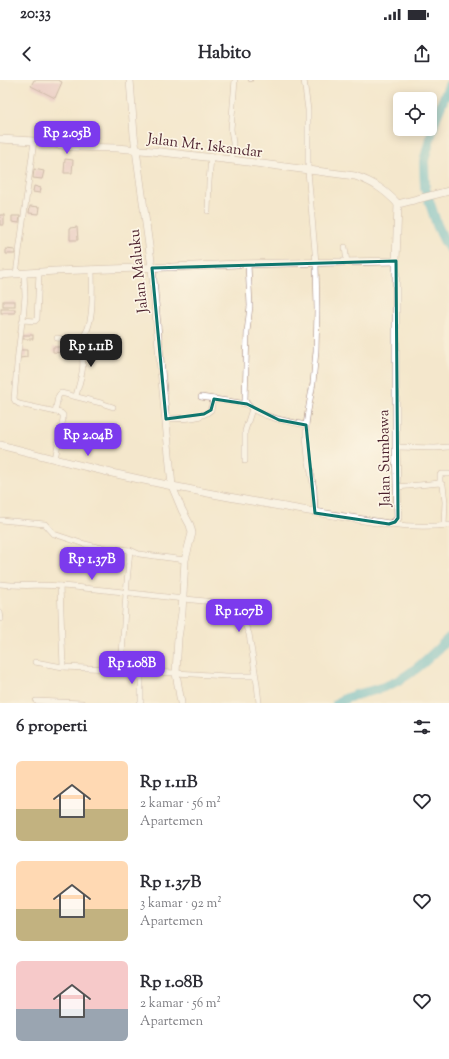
<!DOCTYPE html>
<html lang="id">
<meta charset="utf-8">
<style>
:root{--surface:#fff;--page:#f7f7f7;--text:#2b2b33;--muted:#7c7c81;--accent:#7c3aed}
body{margin:0;font-family:"Sorts Mill Goudy",serif;background:var(--page);color:var(--text);height:100vh;display:flex;flex-direction:column;font-size:15px;white-space:nowrap}
*{box-sizing:border-box;margin:0}
p{font-size:13px;color:var(--muted)}
.icon{flex:none;width:22px;height:22px;fill:none;stroke:currentColor;stroke-width:2;stroke-linecap:round;stroke-linejoin:round}
.map{position:relative;height:623px;overflow:hidden}
.sheet{display:flex;flex-direction:column;background:var(--surface);flex:1}
.sheet>*{flex:none}
.tools{position:absolute;left:393px;top:12px;display:grid;gap:8px}
.tools a{display:grid;place-items:center;width:44px;height:44px;border-radius:6px;background:var(--surface);box-shadow:0 2px 10px #0003;font-size:20px}
.price{position:absolute;translate:-50% -34px;padding:0 9px;border-radius:8px;background:var(--accent);color:#fff;font-size:13px;line-height:26px;filter:drop-shadow(0 1px 2px #0008)}
.price::after{content:'';position:absolute;left:50%;top:24px;width:12px;height:9px;margin-left:-6px;background:inherit;clip-path:polygon(0 0,100% 0,50% 100%)}
.price.active{background:#222;color:#fff}
ul{padding:0;list-style:none}
li{display:flex;align-items:center;gap:12px;height:100px;padding:0 16px}
li span{display:grid;place-items:center;flex:none;width:112px;height:80px;border-radius:6px;color:#555}
li>.icon{margin-inline-start:auto}
span .icon{width:48px;height:48px;fill:#fffc;stroke-width:1}
li b{font-size:17px}
h2{display:flex;justify-content:space-between;align-items:center;height:48px;padding:0 16px;font-size:17px}
.status{display:flex;justify-content:space-between;align-items:center;height:28px;padding:0 20px;background:var(--surface);direction:ltr}
.status svg{height:11px;fill:currentColor}
header{display:flex;justify-content:space-between;align-items:center;height:52px;padding:0 16px;background:var(--surface);font-size:18px;font-weight:800}
.map>svg:first-child{display:block}
.lines{fill:none;stroke-linecap:round;stroke-linejoin:round}
.river{stroke:#4ab4c8;stroke-width:10}
.building{fill:#e0aebf}
.service-casing{stroke:#9f837c;stroke-width:4}
.minor-casing{stroke:#9f837c;stroke-width:6}
.tertiary-casing{stroke:#9f837c;stroke-width:8}
.secondary-casing{stroke:#9f837c;stroke-width:8}
.service{stroke:#fff;stroke-width:2.5}
.minor{stroke:#fff;stroke-width:5}
.tertiary{stroke:#fff;stroke-width:7}
.secondary{stroke:#fff;stroke-width:7}
.marked{fill:none;stroke:#0f766e;stroke-width:3;stroke-linejoin:round}
.labels{text-anchor:middle;stroke-width:3.5;stroke-linejoin:round;paint-order:stroke}
.street-label{font-size:15px;fill:#4a1f2b;stroke:#fcf5e5}
</style>
<div class="status"><b>20:33</b><svg viewBox="0 0 49 12"><path d="M0 12V9h3v3zM5 12V6h3v6zM10 12V3h3v9zM15 12V0h3v12zM26 1h20v11H26zM47 4h2v5h-2z"/></svg></div>
<header><svg class="icon" aria-label="back" viewBox="0 0 24 24"><path d="M15 5l-7 7 7 7"/></svg>Habito<svg class="icon" aria-label="share" viewBox="0 0 24 24"><path d="M12 15V3M7 8l5-5 5 5M5 13v7h14v-7"/></svg></header>
<div class="map">
<svg width="449" height="623" viewBox="0 0 449 623">
<rect width="100%" height="100%" fill="#fcf5e5"/>
<filter id="ink" filterUnits="userSpaceOnUse"><feTurbulence type="fractalNoise" baseFrequency=".025" numOctaves="2"/><feDisplacementMap in="SourceGraphic" scale="8" xChannelSelector="R" yChannelSelector="G"/><feConvolveMatrix kernelMatrix="1 2 1 2 8 2 1 2 1" color-interpolation-filters="sRGB"/></filter>
<filter id="wash" filterUnits="userSpaceOnUse"><feTurbulence type="fractalNoise" baseFrequency=".012" numOctaves="4" result="noise"/><feDisplacementMap in="SourceGraphic" scale="16" xChannelSelector="R" yChannelSelector="G"/><feGaussianBlur stdDeviation="0.9" result="paint"/><feColorMatrix in="noise" values="0 0 0 0 0 0 0 0 0 0 0 0 0 0 0 0 0 1.4 0 .05"/><feComposite in="paint" operator="in"/></filter>
<g filter="url(#wash)">
<rect width="100%" height="100%" fill="#f4e7cc"/>
<g class="lines">
<g class="river">
<path d="M 449,5 L 436,38 L 424,81 L 425,108 L 437,145 L 445,162 L 449,168"/>
<path d="M 337,623 C 350,614 367,613 381,608 C 409,599 429,578 449,558"/>
</g>
</g>
<g id="blocks">
<g class="building">
<path d="M 34,0 L 58,0 L 62,2 L 55,18 L 31,6 Z"/>
<path d="M 65,79 L 73,80 L 72,93 L 64,93 Z"/>
<path d="M 34,89 L 44,91 L 42,99 L 33,98 Z"/>
<path d="M 34,106 L 41,108 L 40,113 L 33,112 Z"/>
<path d="M 30,126 L 40,127 L 39,134 L 29,133 Z"/>
<rect x="0" y="135" width="4" height="10"/>
<path d="M 12,136 L 20,136 L 19,143 L 12,142 Z"/>
<path d="M 77,147 L 78,160 L 70,160 L 70,148 Z"/>
<path d="M 6,169 L 15,170 L 15,174 L 6,174 Z"/>
<rect x="3" y="221" width="12" height="5"/>
<rect x="1" y="229" width="14" height="4"/>
<rect x="23" y="255" width="10" height="4"/>
<path d="M 53,267 L 62,267 L 62,273 L 53,272 Z"/>
<path d="M 20,270 L 27,270 L 27,277 L 20,278 Z"/>
</g>
</g>
</g>
<g filter="url(#ink)">
<use href="#blocks" fill-opacity="0" stroke="#9f837c" stroke-width="1"/>
<g class="lines">
<g class="service-casing">
<path id="service" d="M 250,0 L 251,0"/>
</g>
<g class="minor-casing">
<g id="minor">
<path d="M 304,0 L 308,30 L 308,91 L 316,183 L 317,230 L 316,271 L 313,303 L 308,331 L 306,345 L 306,358 L 308,377 L 314,409 L 315,433"/>
<path d="M 232,80 L 233,63 L 231,49 L 235,0"/>
<path d="M 208,131 L 209,102 L 211,77"/>
<path d="M 345,167 L 347,183"/>
<path d="M 248,184 L 250,226 L 247,252 L 245,320 C 250,336 291,342 306,345"/>
<path d="M 39,192 L 37,239 L 35,241 L 23,240 L 22,242 L 18,273 L 14,319 L 16,322 L 19,324 L 61,333 L 63,335 L 63,339 L 55,379"/>
<path d="M 16,194 L 34,61"/>
<path d="M 23,240 L 25,216 L 24,194"/>
<path d="M 57,258 C 65,259 75,261 82,257 C 95,248 92,204 92,189"/>
<path d="M 73,260 C 74,267 80,268 82,276 C 85,288 79,304 76,316"/>
<path d="M 201,317 L 247,324"/>
<path d="M 55,332 L 58,317 L 59,315 L 61,313 L 101,323 L 113,327"/>
<path d="M 166,339 C 180,338 199,341 211,330 L 213,319"/>
<path d="M 396,367 L 435,368 L 449,367"/>
<path d="M 245,381 L 245,351 L 252,329"/>
<path d="M 440,403 L 440,395 L 442,394 L 449,394"/>
<path d="M 397,407 L 440,403 L 443,405 L 445,422 L 444,445"/>
<path d="M 0,440 L 45,444 L 54,454 L 81,463 L 97,467 L 130,470 L 139,474 L 185,480"/>
<path d="M 390,444 C 410,447 429,447 449,445"/>
<path d="M 130,470 L 126,513 L 121,590 L 122,591 L 176,593 L 227,596 L 255,596"/>
<path d="M 0,504 C 20,507 41,504 61,506 C 117,510 172,519 228,523 L 234,525 L 236,527 L 242,537 L 249,554 L 257,604 L 259,623"/>
<path d="M 60,506 L 63,587 L 112,589 L 121,590"/>
<path d="M 0,532 L 1,539"/>
<path d="M 35,582 L 63,587"/>
<path d="M 36,621 L 82,623"/>
<path d="M 140,623 L 141,622 L 141,592"/>
</g>
</g>
<g class="tertiary-casing">
<path id="tertiary" d="M 172,406 L 182,430 L 190,445 L 192,453 L 185,480 L 182,532 L 178,558 L 176,593 L 181,623"/>
</g>
<g class="secondary-casing">
<g id="secondary">
<path d="M 130,0 L 134,55 L 152,188 L 160,279 L 172,406"/>
<path d="M 0,59 L 34,61 L 74,67 L 117,68 L 152,71 L 232,80 L 355,96 C 373,102 385,110 398,124"/>
<path d="M 172,187 L 237,184 L 396,181"/>
<path d="M 0,195 L 55,191 L 167,187"/>
<path d="M 0,365 C 40,375 80,386 121,395 C 209,415 299,430 389,444 L 395,442 L 398,438 L 396,367 L 396,181 L 398,124 L 449,111"/>
</g>
</g>
<use href="#service" class="service"/>
<use href="#minor" class="minor"/>
<use href="#tertiary" class="tertiary"/>
<use href="#secondary" class="secondary"/>
</g>
</g>
<path d="M0 0H449V623H0ZM 396,181 L 398,438 L 395,442 L 389,444 L 315,433 L 306,345 L 279,340 L 247,324 L 214,319 L 211,330 L 204,334 L 166,339 L 152,188 Z" fill="#f4e7cc" fill-opacity=".55" fill-rule="evenodd"/>
<path class="marked" d="M 396,181 L 398,438 L 395,442 L 389,444 L 315,433 L 306,345 L 279,340 L 247,324 L 214,319 L 211,330 L 204,334 L 166,339 L 152,188 Z"/>
<g class="labels">
<g class="street-label">
<text transform="translate(205 65) rotate(7)" y="5">Jalan Mr. Iskandar</text>
<text transform="translate(138 191) rotate(-96)" y="5">Jalan Maluku</text>
<text transform="translate(384 378) rotate(-91)" y="5">Jalan Sumbawa</text>
</g>
</g>
</svg>
<div class="tools">
<a><svg class="icon" aria-label="locate" viewBox="0 0 24 24"><circle cx="12" cy="12" r="6"/><path d="M12 2v4M12 18v4M2 12h4M18 12h4"/></svg></a>
</div>
<b class="price" style="left:67px;top:75px">Rp 2.05B</b>
<b class="price active" style="left:91px;top:288px">Rp 1.11B</b>
<b class="price" style="left:88px;top:377px">Rp 2.04B</b>
<b class="price" style="left:92px;top:501px">Rp 1.37B</b>
<b class="price" style="left:239px;top:553px">Rp 1.07B</b>
<b class="price" style="left:132px;top:605px">Rp 1.08B</b>
</div>
<section class="sheet">
<h2>6 properti<svg class="icon" aria-label="filters" viewBox="0 0 24 24"><path d="M4 7h16M4 17h16"/><circle cx="9" cy="7" r="2"/><circle cx="15" cy="17" r="2"/></svg></h2>
<ul>
<li><span style="background:linear-gradient(#ffd9b3 60%,#c2b280 0)"><svg class="icon" aria-label="home" viewBox="0 0 24 24"><path d="M3 11l9-7 9 7M6 9v11h12V9"/></svg></span><div><b>Rp 1.11B</b><p>2 kamar · 56 m²</p><p>Apartemen</p></div><svg class="icon" aria-label="heart" viewBox="0 0 24 24"><path d="M12 20l-8-8c-3-5 5-10 8-4 3-6 11-1 8 4z"/></svg></li>
<li><span style="background:linear-gradient(#ffd9b3 60%,#c2b280 0)"><svg class="icon" aria-label="home" viewBox="0 0 24 24"><path d="M3 11l9-7 9 7M6 9v11h12V9"/></svg></span><div><b>Rp 1.37B</b><p>3 kamar · 92 m²</p><p>Apartemen</p></div><svg class="icon" aria-label="heart" viewBox="0 0 24 24"><path d="M12 20l-8-8c-3-5 5-10 8-4 3-6 11-1 8 4z"/></svg></li>
<li><span style="background:linear-gradient(#f6c9c9 60%,#9aa5b1 0)"><svg class="icon" aria-label="home" viewBox="0 0 24 24"><path d="M3 11l9-7 9 7M6 9v11h12V9"/></svg></span><div><b>Rp 1.08B</b><p>2 kamar · 56 m²</p><p>Apartemen</p></div><svg class="icon" aria-label="heart" viewBox="0 0 24 24"><path d="M12 20l-8-8c-3-5 5-10 8-4 3-6 11-1 8 4z"/></svg></li>
</ul>
</section>
